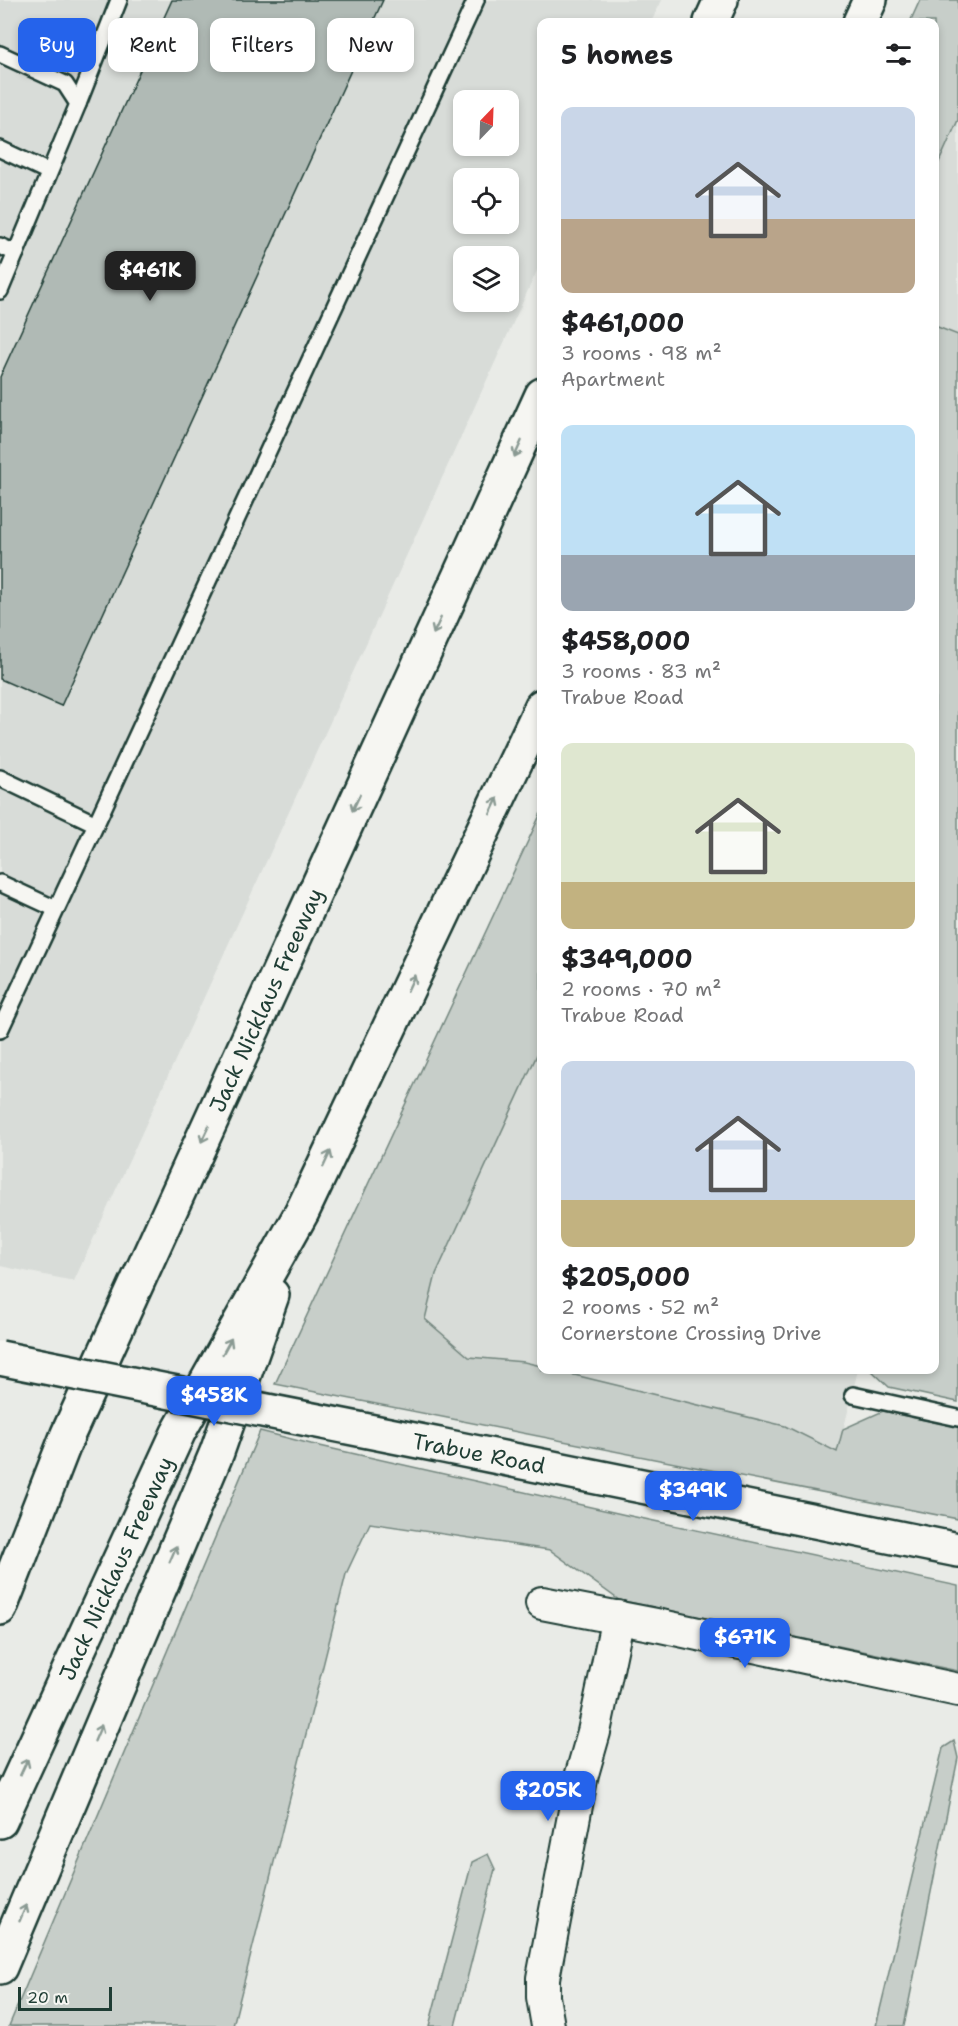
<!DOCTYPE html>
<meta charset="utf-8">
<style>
:root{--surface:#fff;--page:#f6f6f6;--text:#202124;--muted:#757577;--accent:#2563eb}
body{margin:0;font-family:"Shantell Sans",sans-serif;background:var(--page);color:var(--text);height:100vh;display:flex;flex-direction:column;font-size:22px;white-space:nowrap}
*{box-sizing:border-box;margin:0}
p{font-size:20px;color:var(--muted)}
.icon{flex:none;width:33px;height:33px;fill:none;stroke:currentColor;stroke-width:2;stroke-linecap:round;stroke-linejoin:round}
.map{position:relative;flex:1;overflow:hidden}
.panel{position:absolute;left:537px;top:18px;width:402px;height:1356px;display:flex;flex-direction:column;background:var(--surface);border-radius:12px;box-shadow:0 3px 9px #0003}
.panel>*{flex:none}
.hud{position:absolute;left:18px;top:18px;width:429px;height:54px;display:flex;gap:12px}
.needle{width:39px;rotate:23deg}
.controls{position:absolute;left:453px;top:90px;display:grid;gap:12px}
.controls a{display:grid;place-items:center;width:66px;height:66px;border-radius:12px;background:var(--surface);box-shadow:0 3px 9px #0003;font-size:30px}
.scale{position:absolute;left:18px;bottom:15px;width:94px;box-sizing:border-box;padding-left:6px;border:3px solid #1f3d34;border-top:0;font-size:16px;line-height:21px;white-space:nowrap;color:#1f3d34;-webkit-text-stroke:4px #f6f6f2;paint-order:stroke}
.price{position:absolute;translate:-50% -51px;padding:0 14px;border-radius:12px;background:var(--accent);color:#fff;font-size:20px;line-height:39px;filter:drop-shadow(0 2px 3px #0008)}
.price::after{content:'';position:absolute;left:50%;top:36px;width:18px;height:14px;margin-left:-9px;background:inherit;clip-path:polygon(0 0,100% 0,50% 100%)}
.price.current{background:#222;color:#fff}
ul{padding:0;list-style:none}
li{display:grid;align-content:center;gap:12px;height:318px;padding:0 24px}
li span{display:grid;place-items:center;height:186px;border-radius:12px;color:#555}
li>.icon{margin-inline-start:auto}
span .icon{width:108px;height:108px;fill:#fffc;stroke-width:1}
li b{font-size:26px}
h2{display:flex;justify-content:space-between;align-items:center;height:72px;padding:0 24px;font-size:26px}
.tag{padding:0 21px;border-radius:12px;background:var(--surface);box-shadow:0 3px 9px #0003;font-size:21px;line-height:54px}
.tag.current{background:var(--accent);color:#fff}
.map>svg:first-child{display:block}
.built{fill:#d8dcd8;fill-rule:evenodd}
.green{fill:#c7cec9;stroke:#73867e;stroke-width:1.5}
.building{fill:#b0bab5;stroke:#1f3d34;stroke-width:1.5}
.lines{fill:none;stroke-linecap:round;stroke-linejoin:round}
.service-casing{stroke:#1f3d34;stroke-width:20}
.minor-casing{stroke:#1f3d34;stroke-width:36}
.secondary-casing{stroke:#1f3d34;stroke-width:38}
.motorway-casing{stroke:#1f3d34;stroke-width:38}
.service{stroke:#f6f6f2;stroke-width:15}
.minor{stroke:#f6f6f2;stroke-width:32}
.secondary{stroke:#f6f6f2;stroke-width:33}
.motorway{stroke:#f6f6f2;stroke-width:33}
.secondary-bridge-casing{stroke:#1f3d34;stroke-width:38;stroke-linecap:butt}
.secondary-bridge{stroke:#f6f6f2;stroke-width:33}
.oneway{stroke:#8a9a93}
.labels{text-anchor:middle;stroke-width:4.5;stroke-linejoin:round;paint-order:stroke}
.street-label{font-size:22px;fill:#1f3d34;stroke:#f6f6f2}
</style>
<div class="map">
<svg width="958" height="2026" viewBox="0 0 958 2026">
<rect width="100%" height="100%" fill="#e9ebe7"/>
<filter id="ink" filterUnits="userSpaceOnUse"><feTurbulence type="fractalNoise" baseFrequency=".0167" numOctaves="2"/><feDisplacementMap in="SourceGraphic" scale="12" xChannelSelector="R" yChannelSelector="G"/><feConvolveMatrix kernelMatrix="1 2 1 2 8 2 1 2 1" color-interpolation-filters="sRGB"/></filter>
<g filter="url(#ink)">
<g class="built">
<path d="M 0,0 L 662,0 L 651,22 L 542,22 L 541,262 L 74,1281 L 0,1266 ZM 464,100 L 508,100 L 508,146 L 464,146 ZM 464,178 L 508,178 L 508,224 L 464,224 ZM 464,256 L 508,256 L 508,302 L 464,302 Z"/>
<path d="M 958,120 L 958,335 L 935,326 L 935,171 Z"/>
<path d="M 541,1046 L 541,1366 L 524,1362 L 469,1357 L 424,1319 L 436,1274 Z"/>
<path d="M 554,1370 L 858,1370 L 838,1452 L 785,1426 Z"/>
</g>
<g class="green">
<path d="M 920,0 L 958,0 L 958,120 L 935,171 L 934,22 L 910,22 Z"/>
<path d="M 935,326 L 958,335 L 958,1402 L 889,1387 L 871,1370 L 934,1370 Z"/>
<path d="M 541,813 L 541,1046 L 436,1274 L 425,1319 L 469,1357 L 524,1362 L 541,1366 L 542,1370 L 554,1370 L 785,1426 L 837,1452 L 843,1429 L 883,1411 L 958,1427 L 958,1519 L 275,1384 Z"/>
<path d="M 260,1431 L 311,1444 L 626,1515 L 958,1586 L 958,1671 L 619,1600 L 550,1550 L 370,1523 L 346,1574 L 233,2026 L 9,2026 Z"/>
<path d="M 954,1741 L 958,1758 L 904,2026 L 876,2026 L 943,1748 Z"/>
<path d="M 488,1854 L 495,1869 L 455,2026 L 429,2026 L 472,1862 Z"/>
</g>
<path class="building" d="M 172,0 L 383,0 L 61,706 L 0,679 L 0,377 Z"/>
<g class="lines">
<g class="service-casing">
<g id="service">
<path d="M 0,54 L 65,84 L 78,104 L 0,291"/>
<path d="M 78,104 L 119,0"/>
<path d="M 0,149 L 49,172"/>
<path d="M 0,246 L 16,253"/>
<path d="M 0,778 L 96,824 L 0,1030"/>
<path d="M 96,824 L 476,0"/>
<path d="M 0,883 L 56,909"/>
<path d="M 853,1395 L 958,1418"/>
</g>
</g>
<g class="minor-casing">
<g id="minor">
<path d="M 542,1603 L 661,1626 L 958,1690"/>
<path d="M 548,2026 L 543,1997 L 543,1978 L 582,1774 L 594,1732 L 618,1617"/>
</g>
</g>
<g class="secondary-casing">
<path id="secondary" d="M 439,1445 L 958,1550"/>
</g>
<g class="motorway-casing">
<g id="motorway">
<path d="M 711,22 L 721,0"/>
<path d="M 860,22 L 870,0"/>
<path id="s1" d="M 0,1608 L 68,1434 L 542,395"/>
<path id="s2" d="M 0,1821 L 178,1433 L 302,1212 L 542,706"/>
<path d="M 0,1967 L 217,1452 L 272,1295"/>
</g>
</g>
<use href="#service" class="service"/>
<use href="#minor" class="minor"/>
<use href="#secondary" class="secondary"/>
<use href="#motorway" class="motorway"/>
<g class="secondary-bridge-casing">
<path id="secondary-bridge" d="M 0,1358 L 439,1445"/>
</g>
<use href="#secondary-bridge" class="secondary-bridge"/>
</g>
<defs><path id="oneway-shaft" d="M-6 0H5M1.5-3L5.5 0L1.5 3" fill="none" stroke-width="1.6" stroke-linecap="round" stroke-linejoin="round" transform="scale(1.5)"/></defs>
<g class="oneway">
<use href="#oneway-shaft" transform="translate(518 449) rotate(114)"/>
<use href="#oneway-shaft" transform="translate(437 626) rotate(115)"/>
<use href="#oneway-shaft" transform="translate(356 803) rotate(115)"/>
<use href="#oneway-shaft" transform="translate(494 806) rotate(-65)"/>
<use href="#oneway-shaft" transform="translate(411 983) rotate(-65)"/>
<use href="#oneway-shaft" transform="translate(205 1134) rotate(115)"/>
<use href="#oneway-shaft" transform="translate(327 1159) rotate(-65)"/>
<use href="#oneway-shaft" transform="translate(227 1346) rotate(-61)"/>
<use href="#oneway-shaft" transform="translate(173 1554) rotate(-67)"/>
<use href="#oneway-shaft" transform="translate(98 1733) rotate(-67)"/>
<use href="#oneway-shaft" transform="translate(24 1767) rotate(-65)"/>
<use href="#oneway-shaft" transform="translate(23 1913) rotate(-67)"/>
</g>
</g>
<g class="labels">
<g class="street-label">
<text dy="8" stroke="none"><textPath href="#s1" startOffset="664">Jack Nicklaus Freeway</textPath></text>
<text transform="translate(479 1453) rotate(11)" y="8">Trabue Road</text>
<text dy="8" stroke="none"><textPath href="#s2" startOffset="278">Jack Nicklaus Freeway</textPath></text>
</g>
</g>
</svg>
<div class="controls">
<a><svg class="needle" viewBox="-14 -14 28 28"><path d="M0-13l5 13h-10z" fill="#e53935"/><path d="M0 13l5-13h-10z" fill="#757577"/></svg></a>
<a><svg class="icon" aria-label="locate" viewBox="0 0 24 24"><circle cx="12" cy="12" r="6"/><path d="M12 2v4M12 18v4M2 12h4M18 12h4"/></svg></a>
<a><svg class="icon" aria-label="layers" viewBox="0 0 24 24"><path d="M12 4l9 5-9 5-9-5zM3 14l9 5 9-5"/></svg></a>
</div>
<div class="scale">20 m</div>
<b class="price current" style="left:150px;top:302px">$461K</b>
<b class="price" style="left:214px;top:1427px">$458K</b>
<b class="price" style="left:693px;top:1522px">$349K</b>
<b class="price" style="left:745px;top:1669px">$671K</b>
<b class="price" style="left:548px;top:1822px">$205K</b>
<div class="hud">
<a class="tag current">Buy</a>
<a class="tag">Rent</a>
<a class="tag">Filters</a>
<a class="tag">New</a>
</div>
<section class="panel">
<h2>5 homes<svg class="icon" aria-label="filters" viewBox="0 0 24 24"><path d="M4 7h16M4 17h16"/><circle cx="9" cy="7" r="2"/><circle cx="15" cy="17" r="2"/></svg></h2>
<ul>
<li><span style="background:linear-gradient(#c9d6e8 60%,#b9a48a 0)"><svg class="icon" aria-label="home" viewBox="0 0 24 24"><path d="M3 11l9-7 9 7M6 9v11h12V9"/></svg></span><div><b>$461,000</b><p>3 rooms · 98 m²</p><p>Apartment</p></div></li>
<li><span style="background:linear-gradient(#bfe0f5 70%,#9aa5b1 0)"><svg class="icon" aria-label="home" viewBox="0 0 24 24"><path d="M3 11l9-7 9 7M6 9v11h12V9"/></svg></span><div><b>$458,000</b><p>3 rooms · 83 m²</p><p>Trabue Road</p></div></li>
<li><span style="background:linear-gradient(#dfe7d0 75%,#c2b280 0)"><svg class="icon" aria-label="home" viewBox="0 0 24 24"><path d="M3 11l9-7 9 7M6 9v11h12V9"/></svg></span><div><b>$349,000</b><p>2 rooms · 70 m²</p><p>Trabue Road</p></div></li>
<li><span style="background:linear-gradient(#c9d6e8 75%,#c2b280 0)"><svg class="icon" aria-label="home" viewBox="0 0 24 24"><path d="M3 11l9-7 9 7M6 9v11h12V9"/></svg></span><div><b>$205,000</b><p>2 rooms · 52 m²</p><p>Cornerstone Crossing Drive</p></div></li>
</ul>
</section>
</div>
